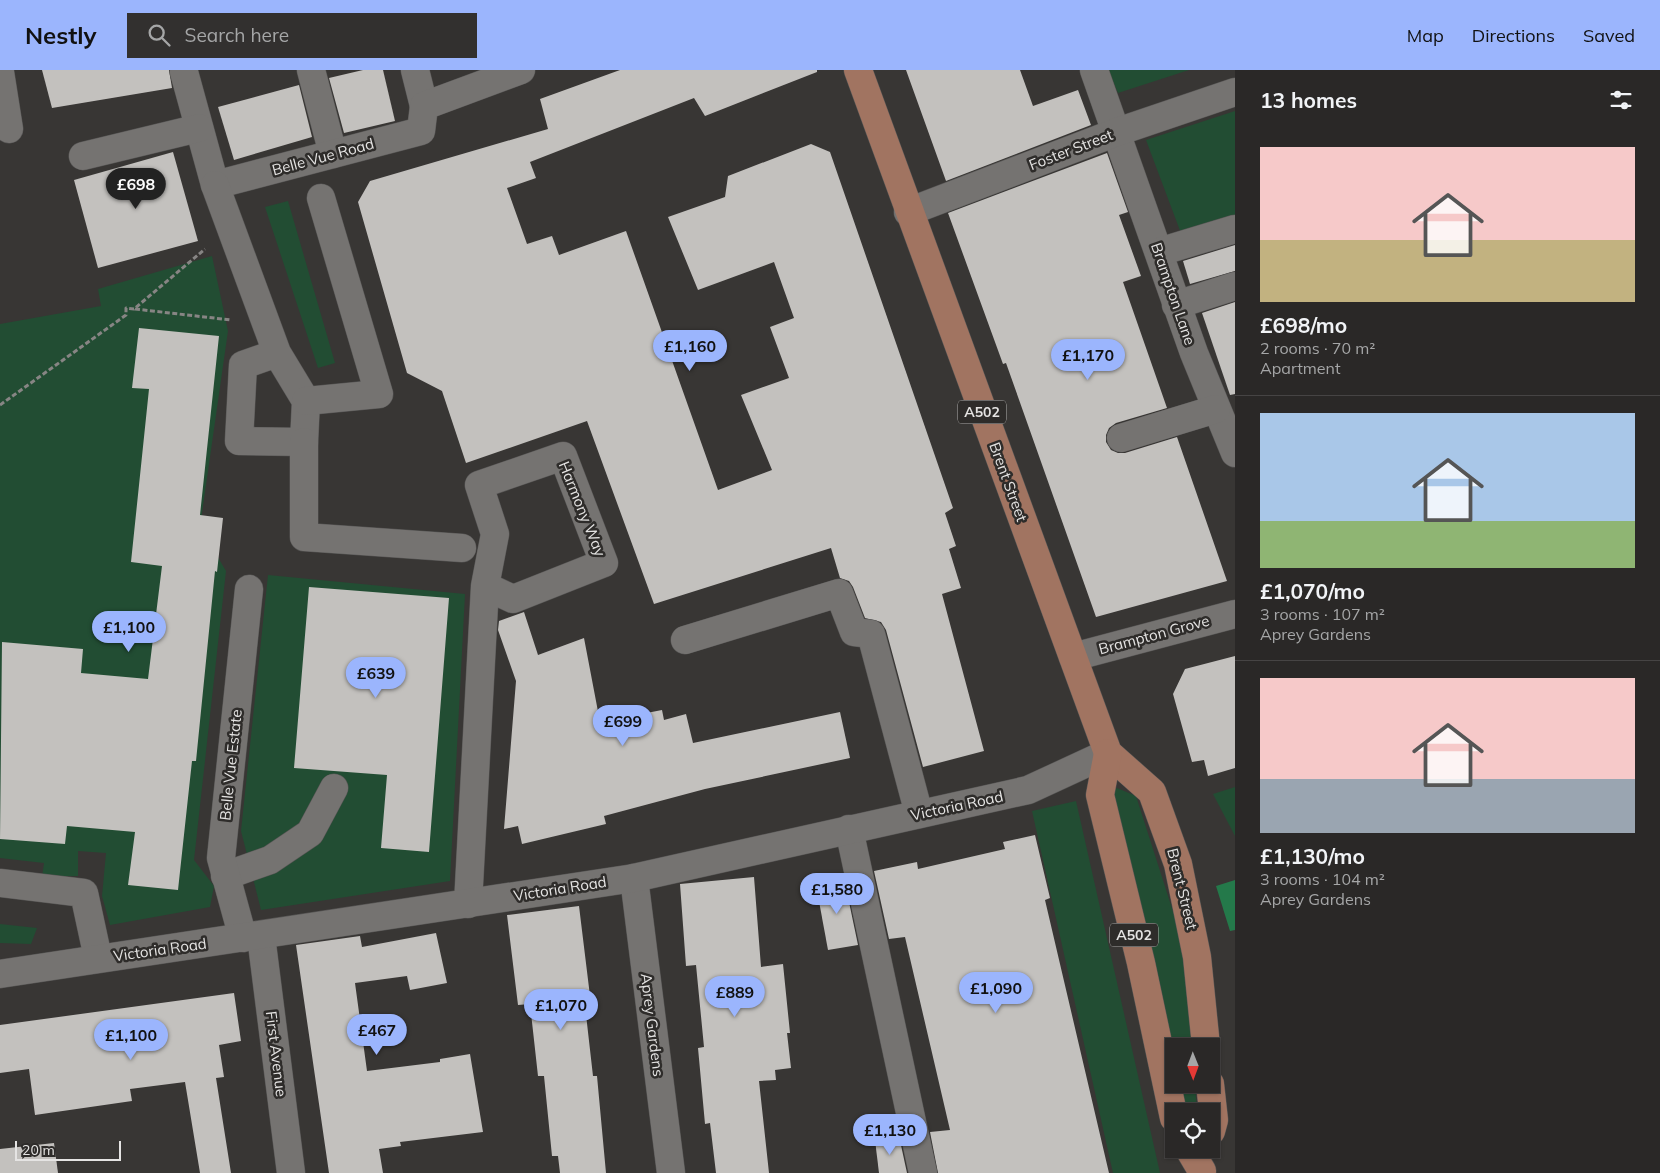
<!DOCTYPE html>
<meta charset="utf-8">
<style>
:root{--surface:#2a2827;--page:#32302f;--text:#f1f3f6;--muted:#a5a6a7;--line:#464444;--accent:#9bb5fd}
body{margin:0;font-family:Mulish,sans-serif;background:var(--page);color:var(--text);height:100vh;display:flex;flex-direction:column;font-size:19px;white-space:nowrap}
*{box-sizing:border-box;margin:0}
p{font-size:16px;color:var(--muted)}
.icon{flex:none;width:28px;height:28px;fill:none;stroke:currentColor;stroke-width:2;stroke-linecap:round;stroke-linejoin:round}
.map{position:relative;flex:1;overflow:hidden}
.details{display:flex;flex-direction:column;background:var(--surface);width:425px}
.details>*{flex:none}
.needle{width:32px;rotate:179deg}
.buttons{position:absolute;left:1165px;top:968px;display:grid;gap:10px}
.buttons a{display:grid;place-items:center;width:55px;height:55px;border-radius:0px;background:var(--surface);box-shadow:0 1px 4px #0004,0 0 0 1px var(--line);font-size:25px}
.scale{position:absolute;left:15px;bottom:12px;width:106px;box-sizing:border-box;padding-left:5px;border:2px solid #e5e4e3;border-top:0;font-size:14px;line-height:18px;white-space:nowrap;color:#e5e4e3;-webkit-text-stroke:4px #2e2c2a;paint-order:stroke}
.price{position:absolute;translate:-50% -42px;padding:0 11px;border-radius:18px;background:var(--accent);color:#111;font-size:16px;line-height:32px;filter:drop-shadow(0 1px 2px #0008)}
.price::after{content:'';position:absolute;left:50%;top:30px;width:15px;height:11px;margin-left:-8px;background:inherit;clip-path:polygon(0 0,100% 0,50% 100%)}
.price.selected{background:#222;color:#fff}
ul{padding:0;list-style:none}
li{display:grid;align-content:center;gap:10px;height:265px;padding:0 25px}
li+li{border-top:1px solid var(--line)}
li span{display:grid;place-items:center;height:155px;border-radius:0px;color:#555}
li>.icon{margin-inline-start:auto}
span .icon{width:90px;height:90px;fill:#fffc;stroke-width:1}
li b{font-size:21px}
h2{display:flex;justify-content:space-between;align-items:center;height:60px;padding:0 25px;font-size:21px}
header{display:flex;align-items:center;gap:30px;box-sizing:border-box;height:70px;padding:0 25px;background:var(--accent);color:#111}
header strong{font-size:24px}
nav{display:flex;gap:28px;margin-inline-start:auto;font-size:18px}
.search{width:350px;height:45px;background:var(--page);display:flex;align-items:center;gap:12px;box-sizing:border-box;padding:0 18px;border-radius:0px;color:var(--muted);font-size:19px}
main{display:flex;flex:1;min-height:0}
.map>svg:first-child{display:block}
.green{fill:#224d33}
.forest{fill:#24794a}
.building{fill:#c3c1be}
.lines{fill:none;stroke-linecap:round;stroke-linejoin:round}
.minor-casing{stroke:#565554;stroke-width:29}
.major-casing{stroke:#565554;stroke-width:29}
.path{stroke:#878584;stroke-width:3;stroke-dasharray:5 2.5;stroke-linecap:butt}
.minor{stroke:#757371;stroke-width:28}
.major{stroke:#a17461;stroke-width:28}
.labels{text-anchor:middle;stroke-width:5;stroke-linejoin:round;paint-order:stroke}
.shield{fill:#2e2c2a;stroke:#aeadac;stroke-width:1}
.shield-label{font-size:14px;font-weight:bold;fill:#e5e4e3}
.street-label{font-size:15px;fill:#e5e4e3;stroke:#2e2c2a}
</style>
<header>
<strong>Nestly</strong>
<div class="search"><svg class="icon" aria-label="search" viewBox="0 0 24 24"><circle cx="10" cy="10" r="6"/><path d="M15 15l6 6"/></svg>Search here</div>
<nav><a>Map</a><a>Directions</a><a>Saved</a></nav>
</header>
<main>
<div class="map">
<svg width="1235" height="1103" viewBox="0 0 1235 1103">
<rect width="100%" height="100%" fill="#383634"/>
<g class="green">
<path d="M 1108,0 L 1189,0 L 1118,23 Z"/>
<path d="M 1235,41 L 1235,149 L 1182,166 L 1146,70 Z"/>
<path d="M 288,131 L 335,293 L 318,298 L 265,137 Z"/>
<path d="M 212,186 L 228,261 L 200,457 L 226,501 L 194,790 L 214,816 L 210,837 L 110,855 L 102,826 L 106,783 L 78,781 L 78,806 L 42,807 L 44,793 L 0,788 L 0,254 L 101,236 L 98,219 Z"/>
<path d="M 268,505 L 465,524 L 450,811 L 261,840 L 241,761 Z"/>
<path d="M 1235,717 L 1235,766 L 1213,724 Z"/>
<path d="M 1117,718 L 1136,726 L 1185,879 L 1193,976 L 1174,976 L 1174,989 L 1107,724 Z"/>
<path d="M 1076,731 L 1160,1103 L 1113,1103 L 1032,741 Z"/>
<path d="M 0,854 L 37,858 L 31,874 L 0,873 Z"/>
<path d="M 1180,1014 L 1195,1014 L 1197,1041 L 1187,1041 Z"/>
</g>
<path class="forest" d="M 1235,810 L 1235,860 L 1230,861 L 1216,816 Z"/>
<g class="building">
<path d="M 42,0 L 169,0 L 172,18 L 52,38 Z"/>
<path d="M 363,0 L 383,0 L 395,51 L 344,63 L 329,8 Z"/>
<path d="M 620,0 L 817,0 L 817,2 L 705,46 L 694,28 L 530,92 L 536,108 L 507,118 L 527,174 L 552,166 L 559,185 L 626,161 L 718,420 L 772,400 L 741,325 L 789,308 L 770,257 L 794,248 L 774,192 L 698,220 L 668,147 L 725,127 L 728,106 L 811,74 L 830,82 L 953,438 L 945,443 L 956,476 L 949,479 L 961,518 L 942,524 L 984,681 L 923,697 L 886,560 L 881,552 L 865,548 L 853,517 L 849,511 L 840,508 L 831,478 L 654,534 L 587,351 L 466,393 L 442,321 L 407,303 L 358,132 L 370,111 L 548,59 L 540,29 Z"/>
<path d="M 906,0 L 1020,0 L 1033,36 L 1078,20 L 1091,55 L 946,111 Z"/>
<path d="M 299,15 L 312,67 L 234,90 L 218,37 Z"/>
<path d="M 173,82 L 198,171 L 98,198 L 74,110 Z"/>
<path d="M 1107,83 L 1128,142 L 1119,145 L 1141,206 L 1123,212 L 1167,338 L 1116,353 L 1109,358 L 1106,365 L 1106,372 L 1111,380 L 1118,383 L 1125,383 L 1177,367 L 1227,511 L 1096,547 L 1006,293 L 1003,294 L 948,143 Z"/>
<path d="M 1235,175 L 1235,201 L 1190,214 L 1183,191 Z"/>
<path d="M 1235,232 L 1235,324 L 1230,325 L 1202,243 Z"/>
<path d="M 139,258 L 219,266 L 200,445 L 223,448 L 217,502 L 215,501 L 196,691 L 192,691 L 178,820 L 128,815 L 135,762 L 67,756 L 65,774 L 0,769 L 2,572 L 83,579 L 81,603 L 148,609 L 162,496 L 131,492 L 149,319 L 132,318 Z"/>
<path d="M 309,517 L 449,528 L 429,782 L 381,778 L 387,705 L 294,698 Z"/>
<path d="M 524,542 L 538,585 L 584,568 L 600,652 L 662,640 L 664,650 L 686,644 L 693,673 L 840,642 L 850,688 L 705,719 L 604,746 L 606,754 L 522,774 L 518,756 L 504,759 L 516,611 L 498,560 L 499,551 Z"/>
<path d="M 1235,586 L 1235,698 L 1208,706 L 1204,690 L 1192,692 L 1173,624 L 1185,599 Z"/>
<path d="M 1035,765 L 1050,828 L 1045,830 L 1109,1103 L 938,1103 L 930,1062 L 950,1060 L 905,867 L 889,869 L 874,801 L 917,792 L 918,799 L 1005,779 L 1003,772 Z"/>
<path d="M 754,807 L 761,897 L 783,894 L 790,963 L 787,963 L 791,998 L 775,1000 L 776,1010 L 759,1011 L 769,1103 L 716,1103 L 710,1053 L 705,1054 L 698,978 L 704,977 L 696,895 L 686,896 L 680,814 Z"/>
<path d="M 844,808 L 858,875 L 828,880 L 816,815 Z"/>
<path d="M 579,836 L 590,926 L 584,927 L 593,1006 L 597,1006 L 606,1103 L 560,1103 L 558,1086 L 552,1086 L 544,1006 L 538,1006 L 530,934 L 518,935 L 507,845 Z"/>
<path d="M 436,863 L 447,913 L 410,920 L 407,906 L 355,913 L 367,1001 L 440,992 L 440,989 L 470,984 L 483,1062 L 400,1072 L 401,1076 L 379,1079 L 383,1103 L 329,1103 L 296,875 L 360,866 L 362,877 Z"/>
<path d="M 234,923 L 241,971 L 219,975 L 224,1007 L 216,1008 L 231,1103 L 200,1103 L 185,1012 L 130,1019 L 132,1031 L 35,1045 L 29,999 L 0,1003 L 0,955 Z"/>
<path d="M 899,1066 L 907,1103 L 879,1103 L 875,1070 Z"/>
<path d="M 54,1073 L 58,1103 L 0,1103 L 0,1079 Z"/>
</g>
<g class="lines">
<g class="minor-casing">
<g id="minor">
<path d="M 311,0 L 333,84"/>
<path d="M 415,0 L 424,36"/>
<path d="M 1094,0 L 1194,283 L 1235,383"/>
<path d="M 0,2 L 9,59"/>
<path d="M 184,2 L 215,115 L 421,61 L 424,36 L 521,0"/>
<path d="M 83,86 L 199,58"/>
<path d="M 215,115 L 277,283 L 306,331 L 304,372 L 239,371 L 243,295 L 277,283"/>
<path d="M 908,142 L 1117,62 L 1235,22"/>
<path d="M 1159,182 L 1235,159"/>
<path d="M 1176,235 L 1235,216"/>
<path d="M 306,331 L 379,324 L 321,128"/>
<path d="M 1121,368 L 1216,339"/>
<path d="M 304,372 L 304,467 L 462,478"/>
<path d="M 685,570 L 839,523 L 854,562 L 871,564 L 919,744"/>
<path d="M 1073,587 L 1235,544"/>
<path d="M 849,759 L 923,1103"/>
<path d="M 225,806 L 270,790 L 310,763 L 334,718"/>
<path d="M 634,808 L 671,1103"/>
<path d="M 0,813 L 84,823 L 98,888"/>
<path d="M 468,834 L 485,516 L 495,464 L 479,415 L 563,386 L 604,493 L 513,529 L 485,516"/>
<path d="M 261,866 L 291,1103"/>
<path d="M 243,868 L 221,788 L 249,519"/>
<path d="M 0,904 L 634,808 L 1028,720 L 1108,683"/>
</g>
</g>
<g class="major-casing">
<g id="major">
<path d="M 858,0 L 1108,683 L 1152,722 L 1178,794 L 1197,887 L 1206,976"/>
<path d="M 1108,683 L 1100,725 L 1141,893 L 1174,1048"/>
<path d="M 1210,1014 L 1214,1050 L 1211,1061"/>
<path d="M 1189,1079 L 1202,1101"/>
</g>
</g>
<g class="path">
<path d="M 135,239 L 231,250"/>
<path d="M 0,335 L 126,245 L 126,238 L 134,239 L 205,179"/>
</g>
<use href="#minor" class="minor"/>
<use href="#major" class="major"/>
</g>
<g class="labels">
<g class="shield">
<rect x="958" y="330.5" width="48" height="23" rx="4"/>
<rect x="1110" y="853.5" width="48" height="23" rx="4"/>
</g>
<g class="shield-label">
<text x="982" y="347">A502</text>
<text x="1134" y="870">A502</text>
</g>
<g class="street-label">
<text transform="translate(1071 80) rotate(-21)" y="5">Foster Street</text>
<text transform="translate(323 87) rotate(-15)" y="5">Belle Vue Road</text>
<text transform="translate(1173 224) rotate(71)" y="5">Brampton Lane</text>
<text transform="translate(1008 412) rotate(70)" y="5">Brent Street</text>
<text transform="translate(582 439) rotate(68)" y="5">Harmony Way</text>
<text transform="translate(1154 565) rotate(-15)" y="5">Brampton Grove</text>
<text transform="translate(231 695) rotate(-84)" y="5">Belle Vue Estate</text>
<text transform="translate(957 736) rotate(-12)" y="5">Victoria Road</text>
<text transform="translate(560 819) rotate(-9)" y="5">Victoria Road</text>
<text transform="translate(1182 819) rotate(76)" y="5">Brent Street</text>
<text transform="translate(160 880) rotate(-8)" y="5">Victoria Road</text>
<text transform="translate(652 955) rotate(83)" y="5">Aprey Gardens</text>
<text transform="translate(276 984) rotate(83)" y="5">First Avenue</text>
</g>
</g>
</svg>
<div class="buttons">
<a><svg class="needle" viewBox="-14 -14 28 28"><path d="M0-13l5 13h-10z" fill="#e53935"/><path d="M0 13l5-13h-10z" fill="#a5a6a7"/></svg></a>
<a><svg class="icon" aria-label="locate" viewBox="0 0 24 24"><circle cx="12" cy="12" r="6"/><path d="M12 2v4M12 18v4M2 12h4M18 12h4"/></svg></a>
</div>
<div class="scale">20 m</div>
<b class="price selected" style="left:136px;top:140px">£698</b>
<b class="price" style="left:690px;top:302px">£1,160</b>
<b class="price" style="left:1088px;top:311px">£1,170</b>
<b class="price" style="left:129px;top:583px">£1,100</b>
<b class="price" style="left:376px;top:629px">£639</b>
<b class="price" style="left:623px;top:677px">£699</b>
<b class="price" style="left:837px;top:845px">£1,580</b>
<b class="price" style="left:996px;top:944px">£1,090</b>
<b class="price" style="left:735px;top:948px">£889</b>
<b class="price" style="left:561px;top:961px">£1,070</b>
<b class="price" style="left:377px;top:986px">£467</b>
<b class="price" style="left:131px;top:991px">£1,100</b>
<b class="price" style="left:890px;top:1086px">£1,130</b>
</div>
<section class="details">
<h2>13 homes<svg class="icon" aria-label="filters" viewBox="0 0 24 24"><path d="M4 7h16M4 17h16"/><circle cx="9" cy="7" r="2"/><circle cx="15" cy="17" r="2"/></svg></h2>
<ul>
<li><span style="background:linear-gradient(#f6c9c9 60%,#c2b280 0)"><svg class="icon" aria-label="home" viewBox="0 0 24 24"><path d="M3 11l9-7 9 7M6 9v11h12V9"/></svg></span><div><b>£698/mo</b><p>2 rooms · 70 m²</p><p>Apartment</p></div></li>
<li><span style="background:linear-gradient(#a9c7e8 70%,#8fb573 0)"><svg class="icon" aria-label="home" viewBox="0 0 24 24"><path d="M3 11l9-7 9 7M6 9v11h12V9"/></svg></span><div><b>£1,070/mo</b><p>3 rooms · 107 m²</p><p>Aprey Gardens</p></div></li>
<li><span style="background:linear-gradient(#f6c9c9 65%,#9aa5b1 0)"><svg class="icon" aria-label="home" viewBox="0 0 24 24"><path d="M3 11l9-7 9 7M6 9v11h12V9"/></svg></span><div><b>£1,130/mo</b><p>3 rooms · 104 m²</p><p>Aprey Gardens</p></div></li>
</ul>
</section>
</main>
